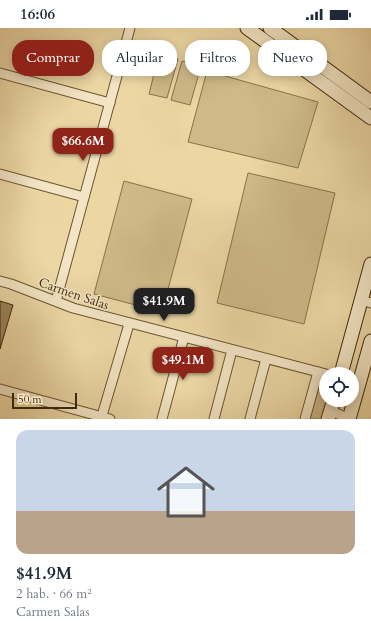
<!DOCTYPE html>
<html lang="es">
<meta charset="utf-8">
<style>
:root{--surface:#fff;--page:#f2f2f3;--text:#1f2937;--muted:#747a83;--line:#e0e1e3;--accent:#8f2418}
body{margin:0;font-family:Cardo,serif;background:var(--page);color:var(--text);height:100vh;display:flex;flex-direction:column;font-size:15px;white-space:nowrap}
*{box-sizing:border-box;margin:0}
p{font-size:13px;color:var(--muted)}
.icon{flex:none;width:22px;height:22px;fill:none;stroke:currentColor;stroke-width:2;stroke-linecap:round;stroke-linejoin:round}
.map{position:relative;height:391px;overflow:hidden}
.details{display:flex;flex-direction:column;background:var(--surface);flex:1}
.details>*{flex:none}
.banner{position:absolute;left:12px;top:12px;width:347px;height:36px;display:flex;gap:8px}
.fabs{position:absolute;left:319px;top:339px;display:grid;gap:8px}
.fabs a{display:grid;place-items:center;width:40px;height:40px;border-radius:50%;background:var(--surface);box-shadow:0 2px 10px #0003;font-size:20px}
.scale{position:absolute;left:12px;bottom:10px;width:65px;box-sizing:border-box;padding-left:4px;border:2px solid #402a07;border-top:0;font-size:11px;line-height:14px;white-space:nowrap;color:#402a07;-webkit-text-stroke:3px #f2e4c4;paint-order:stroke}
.price{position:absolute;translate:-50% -34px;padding:0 9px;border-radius:8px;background:var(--accent);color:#fff;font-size:13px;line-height:26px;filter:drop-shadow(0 1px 2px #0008)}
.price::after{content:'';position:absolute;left:50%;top:24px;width:12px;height:9px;margin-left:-6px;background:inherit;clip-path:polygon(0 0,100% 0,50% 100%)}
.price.selected{background:#222;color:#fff}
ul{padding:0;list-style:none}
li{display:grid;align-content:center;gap:8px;height:212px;padding:0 16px}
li+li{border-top:1px solid var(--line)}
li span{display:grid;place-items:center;height:124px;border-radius:12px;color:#555}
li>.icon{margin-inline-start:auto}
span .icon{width:72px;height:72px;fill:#fffc;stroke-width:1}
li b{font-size:17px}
.tag{padding:0 14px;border-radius:16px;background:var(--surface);box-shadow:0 2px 10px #0003;font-size:14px;line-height:36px}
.tag.selected{background:var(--accent);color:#fff}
.status{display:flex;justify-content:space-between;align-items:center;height:28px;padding:0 20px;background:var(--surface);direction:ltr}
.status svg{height:11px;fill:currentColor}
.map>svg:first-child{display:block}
.green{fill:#ceb989;stroke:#877248}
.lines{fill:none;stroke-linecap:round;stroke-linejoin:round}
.stream{stroke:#846e45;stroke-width:2.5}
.building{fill:#998359;stroke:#402a07}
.street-casing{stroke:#6b552e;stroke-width:11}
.secondary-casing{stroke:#402a07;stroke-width:15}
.street{stroke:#f2e4c4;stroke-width:9}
.secondary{stroke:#f2e4c4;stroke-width:13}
.labels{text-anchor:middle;stroke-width:3;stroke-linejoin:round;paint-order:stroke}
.street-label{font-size:13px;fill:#402a07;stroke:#f2e4c4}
</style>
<div class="status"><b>16:06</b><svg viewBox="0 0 49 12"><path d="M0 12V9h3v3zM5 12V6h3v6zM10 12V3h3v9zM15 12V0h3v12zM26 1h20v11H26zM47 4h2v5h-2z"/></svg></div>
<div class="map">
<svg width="371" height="391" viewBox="0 0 371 391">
<rect width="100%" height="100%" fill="#ebd6a4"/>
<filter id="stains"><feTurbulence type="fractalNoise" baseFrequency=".005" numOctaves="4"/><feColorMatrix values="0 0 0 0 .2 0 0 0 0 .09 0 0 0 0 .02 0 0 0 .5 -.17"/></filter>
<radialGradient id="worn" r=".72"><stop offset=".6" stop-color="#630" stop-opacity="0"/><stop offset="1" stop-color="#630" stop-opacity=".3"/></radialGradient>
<g class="green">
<path d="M 159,26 L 178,31 L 167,70 L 149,66 Z"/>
<path d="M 182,33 L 201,38 L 190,77 L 171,72 Z"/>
<path d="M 207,43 L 318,74 L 298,140 L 188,114 Z"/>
<path d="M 248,145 L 335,165 L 304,296 L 217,275 Z"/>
<path d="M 124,153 L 192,171 L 162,284 L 94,266 Z"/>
<path d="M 322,353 L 326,353 L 326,372 L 328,372 L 323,391 L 310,391 L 319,357 Z"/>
</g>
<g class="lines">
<g class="stream">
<path d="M 368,271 L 371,261"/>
<path d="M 338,381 L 341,372"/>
<path d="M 336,391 L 336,390"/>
</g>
</g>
<path class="building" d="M 0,273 L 13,277 L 0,321 Z"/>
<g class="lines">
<g class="street-casing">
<g id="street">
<path d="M 0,45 L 110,75"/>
<path d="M 0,146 L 84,169"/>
<path d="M 0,253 L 11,256 L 73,280 L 326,346"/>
<path d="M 361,272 L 371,275"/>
<path d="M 56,273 L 130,0"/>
<path d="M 0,361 L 110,391"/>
<path d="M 331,383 L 350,391"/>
<path d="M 101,391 L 129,296"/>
<path d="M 162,391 L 184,309"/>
<path d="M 214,391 L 232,322"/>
<path d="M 250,391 L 266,331"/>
<path d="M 305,391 L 318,344"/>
</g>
</g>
<g class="secondary-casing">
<g id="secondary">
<path d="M 247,0 L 371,90"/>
<path d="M 270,0 L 371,74"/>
<path d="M 341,346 L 371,236"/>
<path d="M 328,391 L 334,372"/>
<path d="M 349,391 L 371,313"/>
</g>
</g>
<use href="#street" class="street"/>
<use href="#secondary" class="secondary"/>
</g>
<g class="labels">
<g class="street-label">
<text transform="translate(74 265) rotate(19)" y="5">Carmen Salas</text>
</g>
</g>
<rect width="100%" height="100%" filter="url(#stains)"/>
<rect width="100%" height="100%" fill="url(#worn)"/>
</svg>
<div class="fabs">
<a><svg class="icon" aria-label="locate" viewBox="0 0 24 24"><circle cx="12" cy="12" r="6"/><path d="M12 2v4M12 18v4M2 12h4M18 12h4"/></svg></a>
</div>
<div class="scale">50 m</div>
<b class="price" style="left:83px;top:134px">$66.6M</b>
<b class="price selected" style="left:164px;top:294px">$41.9M</b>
<b class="price" style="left:183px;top:353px">$49.1M</b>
<div class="banner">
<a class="tag selected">Comprar</a>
<a class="tag">Alquilar</a>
<a class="tag">Filtros</a>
<a class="tag">Nuevo</a>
</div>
</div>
<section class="details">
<ul>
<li><span style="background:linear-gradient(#c9d6e8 65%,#b9a48a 0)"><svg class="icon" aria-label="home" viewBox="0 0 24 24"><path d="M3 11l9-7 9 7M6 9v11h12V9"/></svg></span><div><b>$41.9M</b><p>2 hab. · 66 m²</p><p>Carmen Salas</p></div></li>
</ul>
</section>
